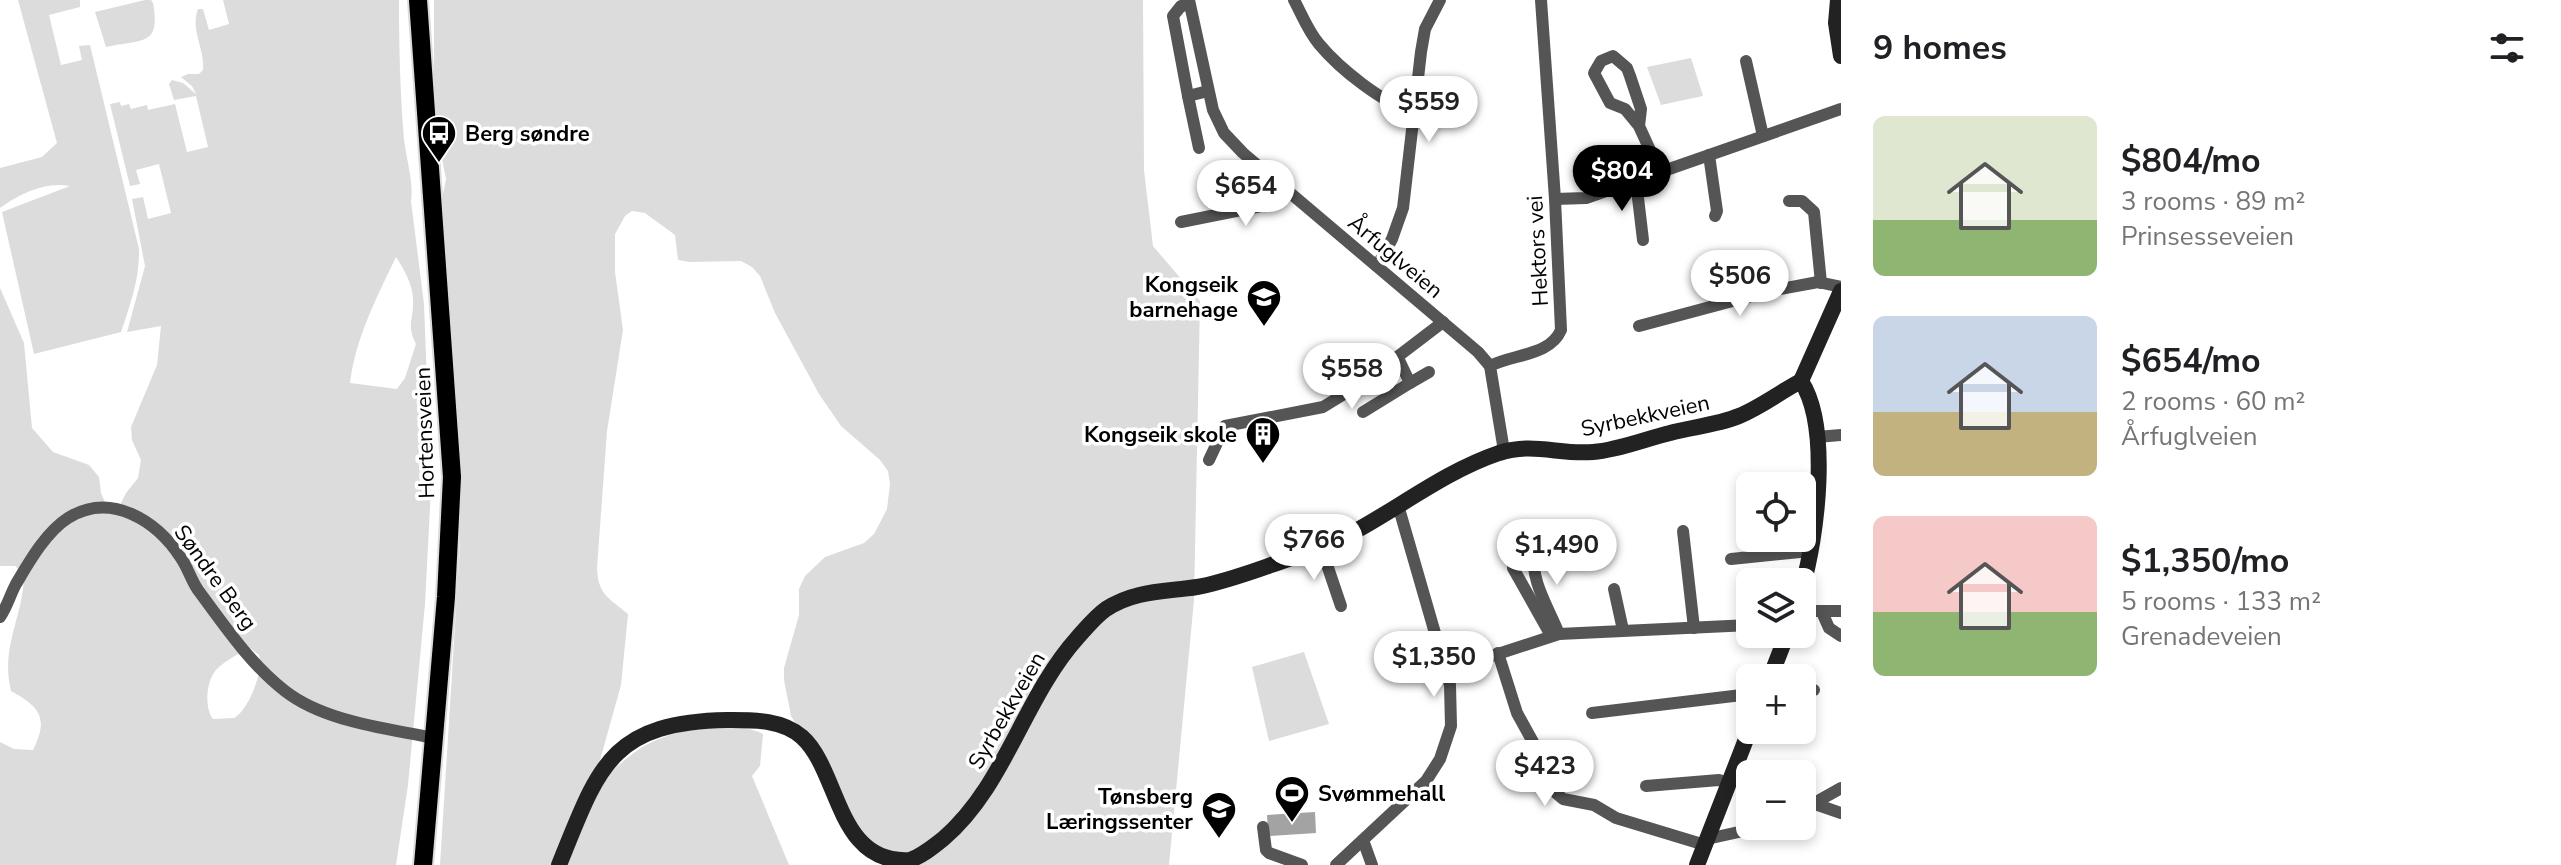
<!DOCTYPE html>
<meta charset="utf-8">
<style>
:root{--surface:#fff;--page:#f6f6f6;--text:#202124;--muted:#757577;--accent:#000}
body{margin:0;font-family:"Nunito Sans",sans-serif;background:var(--page);color:var(--text);height:100vh;display:flex;flex-direction:column;font-size:30px;white-space:nowrap}
*{box-sizing:border-box;margin:0}
p{font-size:26px;color:var(--muted)}
.icon{flex:none;width:44px;height:44px;fill:none;stroke:currentColor;stroke-width:2;stroke-linecap:round;stroke-linejoin:round}
.map{position:relative;flex:1;overflow:hidden}
.drawer{display:flex;flex-direction:column;background:var(--surface);width:720px}
.drawer>*{flex:none}
.buttons{position:absolute;left:1736px;top:472px;display:grid;gap:16px}
.buttons a{display:grid;place-items:center;width:80px;height:80px;border-radius:12px;background:var(--surface);box-shadow:0 4px 12px #0003;font-size:40px}
.price{position:absolute;translate:-50% -68px;padding:0 18px;border-radius:28px;background:#fff;color:#222;font-size:26px;line-height:52px;filter:drop-shadow(0 2px 4px #0008)}
.price::after{content:'';position:absolute;left:50%;top:48px;width:24px;height:18px;margin-left:-12px;background:inherit;clip-path:polygon(0 0,100% 0,50% 100%)}
.price.on{background:var(--accent);color:#fff}
ul{padding:0;list-style:none}
li{display:flex;align-items:center;gap:24px;height:200px;padding:0 32px}
li span{display:grid;place-items:center;flex:none;width:224px;height:160px;border-radius:12px;color:#555}
li>.icon{margin-inline-start:auto}
span .icon{width:96px;height:96px;fill:#fffc;stroke-width:1}
li b{font-size:34px}
h2{display:flex;justify-content:space-between;align-items:center;height:96px;padding:0 32px;font-size:34px}
main{display:flex;flex:1;min-height:0}
.map>svg:first-child{display:block}
.green{fill:#dcdcdc;fill-rule:evenodd}
.water{fill:#a3a3a3}
.lines{fill:none;stroke-linecap:round;stroke-linejoin:round}
.primary-casing{stroke:#dbdbdb;stroke-width:22}
.street{stroke:#555;stroke-width:12}
.secondary{stroke:#222;stroke-width:16}
.primary{stroke:#000;stroke-width:18}
.labels{text-anchor:middle;stroke-width:7;stroke-linejoin:round;paint-order:stroke}
.poi-label{font-size:22px;font-weight:bold;fill:#000;stroke:#fff;text-anchor:end}
.street-label{font-size:22px;fill:#000;stroke:#fff}
</style>
<main>
<div class="map">
<svg width="1841" height="865" viewBox="0 0 1841 865">
<rect width="100%" height="100%" fill="#fff"/>
<g class="green">
<path d="M 18,0 L 80,0 L 80,7 L 49,15 L 61,65 L 82,60 L 79,46 L 90,45 L 139,249 C 140,278 130,305 121,332 L 34,354 L 2,212 L 70,186 C 46,181 19,194 0,208 L 0,168 L 42,157 L 57,143 Z"/>
<path d="M 145,0 L 151,0 L 153,3 C 161,47 142,39 106,47 L 95,12 Z"/>
<path d="M 223,0 L 399,0 C 399,47 400,92 404,139 C 406,158 414,183 411,201 L 424,304 L 431,488 L 425,604 L 408,785 L 396,865 L 0,865 L 0,742 L 14,749 L 33,750 C 49,718 40,707 11,691 C 0,646 24,616 24,574 L 15,566 L 0,566 L 0,288 L 24,343 L 32,428 L 53,452 L 89,465 L 99,477 L 101,493 L 108,509 L 116,513 L 126,493 L 138,478 L 141,460 L 132,440 L 131,427 L 157,365 L 161,326 L 127,332 L 145,266 L 132,199 L 143,197 L 148,219 L 171,213 L 159,164 L 136,170 L 140,184 L 130,186 L 110,104 L 120,102 L 121,106 L 129,104 L 131,109 L 147,105 L 148,110 L 175,104 L 187,152 L 208,147 L 196,96 L 174,100 L 169,84 L 172,80 L 183,83 L 196,94 L 192,86 L 181,77 L 188,74 L 199,74 L 203,70 C 205,48 190,31 198,9 L 203,9 L 209,30 L 229,24 ZM 396,257 C 404,269 413,285 413,300 C 414,319 406,325 416,344 L 405,378 L 397,389 L 350,383 C 356,337 376,299 396,257 ZM 250,648 L 259,655 C 264,670 249,710 234,718 L 213,719 C 204,707 206,680 217,669 C 225,661 239,653 250,648 Z"/>
<path d="M 434,0 L 1143,0 L 1144,170 L 1153,246 L 1200,301 L 1194,600 L 1169,865 L 905,865 L 872,848 L 791,716 L 784,680 L 784,668 L 799,615 L 799,589 L 805,576 L 825,557 L 864,543 L 874,534 L 887,509 L 890,484 L 888,471 L 880,460 L 841,426 L 819,394 L 775,313 L 760,276 L 752,267 L 741,261 L 690,262 L 678,260 L 675,235 L 645,213 L 632,211 L 625,216 L 615,234 L 615,272 L 623,330 L 607,431 L 597,568 C 598,595 609,598 628,614 L 621,685 L 599,764 L 614,769 C 625,760 637,749 650,743 C 681,728 732,719 763,734 L 760,766 L 752,776 L 789,865 L 440,865 L 460,546 L 459,430 L 440,209 L 446,179 L 434,118 Z"/>
<path d="M 1691,58 L 1703,96 L 1661,105 L 1647,67 Z"/>
<path d="M 1304,652 L 1329,724 L 1269,741 L 1252,667 Z"/>
</g>
<path class="water" d="M 1315,812 L 1316,833 L 1268,836 L 1267,815 Z"/>
<g class="lines">
<g class="primary-casing">
<path id="primary" d="M 418,0 L 452,477 L 446,597 L 423,865"/>
</g>
<g class="street">
<path d="M 1189,0 L 1213,110 L 1224,133 L 1243,153 L 1478,352 L 1490,366"/>
<path d="M 1294,0 C 1302,15 1308,31 1319,44 C 1339,68 1383,104 1414,112"/>
<path d="M 1189,5 L 1181,6 L 1173,16 L 1188,96 L 1208,91"/>
<path d="M 1746,61 L 1763,136"/>
<path d="M 1188,96 L 1199,148"/>
<path d="M 1639,126 L 1625,109 L 1610,103 L 1594,73 L 1601,61 L 1613,56 L 1627,68 L 1630,76 L 1641,109 L 1639,126 L 1660,172"/>
<path d="M 1709,155 L 1717,211 L 1715,216"/>
<path d="M 1636,181 L 1643,240"/>
<path d="M 1555,199 L 1586,198 L 1841,109"/>
<path d="M 1789,201 L 1802,201 L 1814,212 L 1821,283"/>
<path d="M 1181,222 L 1271,204 L 1286,189"/>
<path d="M 1377,266 L 1392,239 L 1403,208 L 1421,52 L 1425,29 L 1440,0"/>
<path d="M 1639,326 L 1770,291 L 1818,282 L 1841,287"/>
<path d="M 1410,383 L 1429,372"/>
<path d="M 1363,412 L 1410,383 L 1398,358"/>
<path d="M 1817,437 L 1841,435"/>
<path d="M 1504,451 L 1490,366 C 1513,354 1550,356 1561,330 L 1555,199 L 1541,0"/>
<path d="M 1209,460 L 1225,426 L 1323,407 L 1367,380 L 1443,322"/>
<path d="M 1747,500 L 1750,500"/>
<path d="M 1683,531 L 1694,628"/>
<path d="M 1555,533 L 1534,550 C 1530,581 1548,606 1559,634"/>
<path d="M 1321,547 L 1341,606"/>
<path d="M 1731,559 L 1810,551"/>
<path d="M 1513,568 L 1549,632 L 1553,635"/>
<path d="M 1614,589 L 1623,630"/>
<path d="M 1802,611 L 1841,611"/>
<path d="M 1822,612 L 1829,628 L 1841,636"/>
<path d="M 0,617 C 7,607 10,595 16,584 C 29,562 46,532 68,518 C 111,491 157,521 181,558 C 188,568 191,580 198,590 C 224,625 250,664 285,691 C 325,722 386,728 434,738"/>
<path d="M 1498,653 L 1517,713 L 1549,771 L 1556,793 L 1563,799 L 1594,805 L 1616,818 L 1705,845"/>
<path d="M 1446,671 L 1559,634 L 1750,625"/>
<path d="M 1802,690 L 1814,690"/>
<path d="M 1592,713 L 1750,694"/>
<path d="M 1646,786 L 1719,780 L 1729,783"/>
<path d="M 1815,804 L 1841,813"/>
<path d="M 1802,810 L 1841,788"/>
<path d="M 1263,827 L 1266,850 L 1269,853 L 1302,865"/>
<path d="M 1707,839 L 1766,826"/>
<path d="M 1363,840 L 1372,865"/>
<path d="M 1336,865 L 1426,781 L 1440,759 L 1451,726 L 1450,685 L 1398,505"/>
</g>
<g class="secondary">
<path d="M 1838,0 L 1836,23 L 1841,56"/>
<path d="M 1802,588 C 1817,537 1831,427 1801,381 L 1841,291"/>
<path d="M 1770,678 L 1787,634"/>
<path d="M 559,865 C 598,769 609,722 727,720 C 752,720 782,719 802,737 C 840,771 836,865 910,860 C 922,856 933,847 943,839 C 1006,785 1023,698 1078,637 C 1087,627 1096,616 1106,609 C 1135,590 1165,592 1197,587 C 1215,584 1233,578 1251,572 C 1288,559 1326,547 1361,528 C 1407,502 1449,470 1499,453 C 1534,442 1559,455 1593,452 C 1619,450 1645,439 1670,433 C 1692,427 1717,425 1739,416 C 1761,407 1780,392 1801,381"/>
<path d="M 1697,865 L 1750,729"/>
</g>
<use href="#primary" class="primary"/>
</g>
<defs>
<g id="bus-pin" transform="scale(1.8)"><path d="M0 17L-7.5 6A9.5 9.5 0 1 1 7.5 6Z" fill="#000" stroke="#fff"/><path d="M-5-6H5V4H4V6H2V4H-2V6H-4V4H-5ZM-3.5-4V0h7V-4ZM-3.5 1.2v1.5H-2V1.2ZM2 1.2v1.5H3.5V1.2Z" fill="#fff"/></g>
<g id="school-pin" transform="scale(1.8)"><path d="M0 17L-7.5 6A9.5 9.5 0 1 1 7.5 6Z" fill="#000" stroke="#fff"/><path d="M0-5L7-2L0 1L-7-2ZM-4 1L0 2.5L4 1V4Q0 6-4 4Z" fill="#fff"/></g>
<g id="building-pin" transform="scale(1.8)"><path d="M0 17L-7.5 6A9.5 9.5 0 1 1 7.5 6Z" fill="#000" stroke="#fff"/><path d="M-4-6H4V6H1V3H-1V6H-4ZM-2.5-4.3h1.7v1.8h-1.7ZM.8-4.3h1.7v1.8H.8ZM-2.5-1h1.7V.8h-1.7ZM.8-1h1.7V.8H.8Z" fill="#fff"/></g>
<g id="stadium-pin" transform="scale(1.8)"><path d="M0 17L-7.5 6A9.5 9.5 0 1 1 7.5 6Z" fill="#000" stroke="#fff"/><path d="M0-5a6.5 5 0 1 0 0 10a6.5 5 0 1 0 0-10ZM-3.5-1.8h7v3.6h-7Z" fill="#fff"/></g>
</defs>
<g fill-rule="evenodd">
<use href="#bus-pin" x="439" y="133"/>
<use href="#school-pin" x="1264" y="297"/>
<use href="#building-pin" x="1263" y="434"/>
<use href="#stadium-pin" x="1292" y="793"/>
<use href="#school-pin" x="1219" y="809"/>
</g>
<g class="labels">
<g class="poi-label">
<text x="465" y="141" text-anchor="start">Berg søndre</text>
<text x="1238" y="292">Kongseik<tspan x="1238" dy="25">barnehage</tspan></text>
<text x="1237" y="442">Kongseik skole</text>
<text x="1318" y="801" text-anchor="start">Svømmehall</text>
<text x="1193" y="804">Tønsberg<tspan x="1193" dy="25">Læringssenter</tspan></text>
</g>
<g class="street-label">
<text transform="translate(1537 251) rotate(-93)" y="8">Hektors vei</text>
<text transform="translate(1396 256) rotate(40)" y="8">Årfuglveien</text>
<text transform="translate(1645 415) rotate(-12)" y="8">Syrbekkveien</text>
<text transform="translate(424 433) rotate(-92)" y="8">Hortensveien</text>
<text transform="translate(216 577) rotate(54)" y="8">Søndre Berg</text>
<text transform="translate(1006 710) rotate(-60)" y="8">Syrbekkveien</text>
</g>
</g>
</svg>
<div class="buttons">
<a><svg class="icon" aria-label="locate" viewBox="0 0 24 24"><circle cx="12" cy="12" r="6"/><path d="M12 2v4M12 18v4M2 12h4M18 12h4"/></svg></a>
<a><svg class="icon" aria-label="layers" viewBox="0 0 24 24"><path d="M12 4l9 5-9 5-9-5zM3 14l9 5 9-5"/></svg></a>
<a>+</a>
<a>−</a>
</div>
<b class="price" style="left:1429px;top:144px">$559</b>
<b class="price on" style="left:1622px;top:213px">$804</b>
<b class="price" style="left:1246px;top:228px">$654</b>
<b class="price" style="left:1740px;top:318px">$506</b>
<b class="price" style="left:1352px;top:411px">$558</b>
<b class="price" style="left:1314px;top:582px">$766</b>
<b class="price" style="left:1557px;top:587px">$1,490</b>
<b class="price" style="left:1434px;top:699px">$1,350</b>
<b class="price" style="left:1545px;top:808px">$423</b>
</div>
<section class="drawer">
<h2>9 homes<svg class="icon" aria-label="filters" viewBox="0 0 24 24"><path d="M4 7h16M4 17h16"/><circle cx="9" cy="7" r="2"/><circle cx="15" cy="17" r="2"/></svg></h2>
<ul>
<li><span style="background:linear-gradient(#dfe7d0 65%,#8fb573 0)"><svg class="icon" aria-label="home" viewBox="0 0 24 24"><path d="M3 11l9-7 9 7M6 9v11h12V9"/></svg></span><div><b>$804/mo</b><p>3 rooms · 89 m²</p><p>Prinsesseveien</p></div></li>
<li><span style="background:linear-gradient(#c9d6e8 60%,#c2b280 0)"><svg class="icon" aria-label="home" viewBox="0 0 24 24"><path d="M3 11l9-7 9 7M6 9v11h12V9"/></svg></span><div><b>$654/mo</b><p>2 rooms · 60 m²</p><p>Årfuglveien</p></div></li>
<li><span style="background:linear-gradient(#f6c9c9 60%,#8fb573 0)"><svg class="icon" aria-label="home" viewBox="0 0 24 24"><path d="M3 11l9-7 9 7M6 9v11h12V9"/></svg></span><div><b>$1,350/mo</b><p>5 rooms · 133 m²</p><p>Grenadeveien</p></div></li>
</ul>
</section>
</main>
